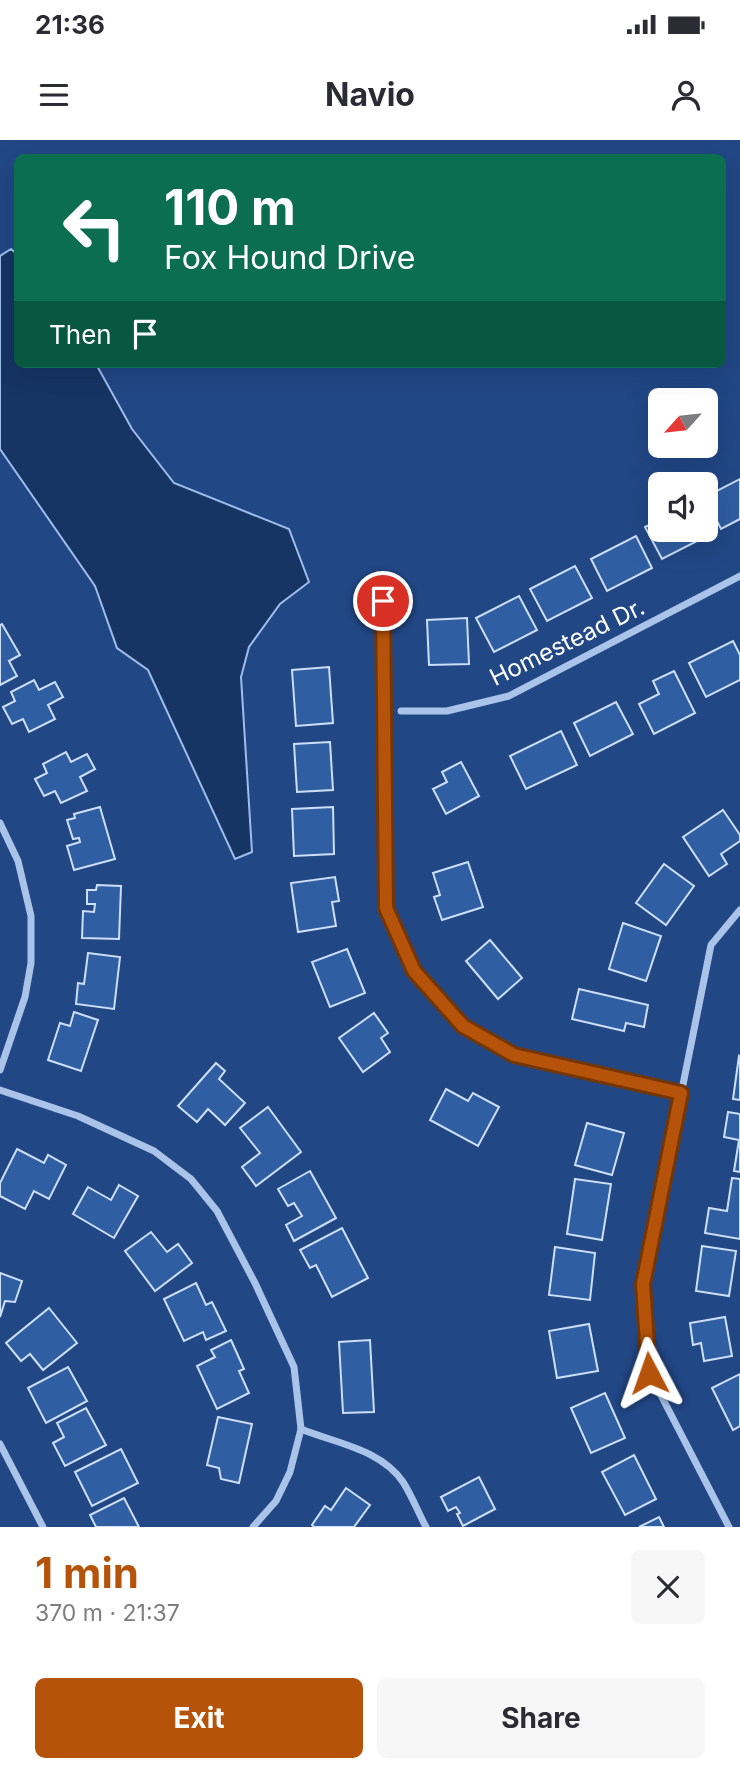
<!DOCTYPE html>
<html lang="en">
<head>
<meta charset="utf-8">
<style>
  body { margin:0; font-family:Inter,sans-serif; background:#f7f7f7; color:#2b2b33; height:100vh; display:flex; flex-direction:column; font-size:26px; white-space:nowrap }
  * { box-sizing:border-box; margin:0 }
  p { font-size:23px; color:#7c7c81 }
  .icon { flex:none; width:38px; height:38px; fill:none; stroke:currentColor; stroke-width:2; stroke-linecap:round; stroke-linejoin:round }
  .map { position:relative; height:1387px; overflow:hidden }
  .sheet { display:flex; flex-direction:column; background:#fff; flex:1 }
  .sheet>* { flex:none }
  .banner { position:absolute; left:14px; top:14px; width:712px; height:214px; border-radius:10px; box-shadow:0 7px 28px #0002; background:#0b6e4f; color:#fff; overflow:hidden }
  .needle { width:46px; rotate:243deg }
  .controls { position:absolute; left:648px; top:248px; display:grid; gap:14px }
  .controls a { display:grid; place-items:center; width:70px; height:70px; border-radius:10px; background:#fff; box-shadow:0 7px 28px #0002; font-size:35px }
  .pin { position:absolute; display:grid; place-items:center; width:60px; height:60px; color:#fff; margin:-30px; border:4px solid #fff; border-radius:50%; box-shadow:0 2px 7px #0007 }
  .me { position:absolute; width:77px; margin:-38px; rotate:356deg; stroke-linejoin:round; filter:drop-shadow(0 0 5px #0008) }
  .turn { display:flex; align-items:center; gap:24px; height:147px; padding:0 35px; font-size:32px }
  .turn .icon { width:91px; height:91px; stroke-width:2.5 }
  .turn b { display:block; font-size:49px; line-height:60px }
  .then { display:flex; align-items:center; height:66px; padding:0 35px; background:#0003; gap:14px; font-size:26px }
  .round { display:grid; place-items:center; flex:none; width:74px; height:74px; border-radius:10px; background:#f7f7f7 }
  .head { display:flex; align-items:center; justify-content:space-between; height:119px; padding:0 35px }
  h1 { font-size:42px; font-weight:700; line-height:52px; color:#b45309 }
  .cta { display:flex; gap:14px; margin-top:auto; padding:14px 35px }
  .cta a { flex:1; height:80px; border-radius:10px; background:#b45309; color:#fff; font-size:28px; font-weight:700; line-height:80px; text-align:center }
  .cta a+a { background:#f7f7f7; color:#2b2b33 }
  .status { display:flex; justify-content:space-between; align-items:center; height:49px; padding:0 35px; background:#fff; direction:ltr }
  .status svg { height:19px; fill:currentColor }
  header { display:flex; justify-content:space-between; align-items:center; height:91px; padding:0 35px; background:#fff; font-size:32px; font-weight:700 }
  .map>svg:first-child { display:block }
  .water { fill:#163464; stroke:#9dbdeb; stroke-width:2 }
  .building { fill:#305ea2; stroke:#cddef7; stroke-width:2 }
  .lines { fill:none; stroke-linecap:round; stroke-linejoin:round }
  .street { stroke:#a9c3e9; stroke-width:7 }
  .route-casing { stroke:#753606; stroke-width:18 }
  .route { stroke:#b45309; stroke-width:12 }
  .labels { text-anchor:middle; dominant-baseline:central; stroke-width:7; stroke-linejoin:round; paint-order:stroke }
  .street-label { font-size:24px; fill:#fff; stroke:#214785 }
</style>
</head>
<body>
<div class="status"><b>21:36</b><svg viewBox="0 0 49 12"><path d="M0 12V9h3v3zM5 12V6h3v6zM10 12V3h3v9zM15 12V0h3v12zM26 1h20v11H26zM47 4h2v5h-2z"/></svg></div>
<header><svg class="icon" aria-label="menu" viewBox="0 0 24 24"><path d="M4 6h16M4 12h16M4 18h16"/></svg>Navio<svg class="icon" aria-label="person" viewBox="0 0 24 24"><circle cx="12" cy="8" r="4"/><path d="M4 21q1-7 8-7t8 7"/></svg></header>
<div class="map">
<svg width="740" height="1387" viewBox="0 0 740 1387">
  <rect width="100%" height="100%" fill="#214785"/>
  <!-- water -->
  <path class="water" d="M11,109L17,114L18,224H96L132,289L174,343L289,389L309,442L280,464L249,507L241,537L252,712L235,719L148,530L117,508L95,446L0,309V116Z"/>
  <!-- building -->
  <g class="building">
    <path d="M740,339V379L721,389L705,357Z"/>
    <path d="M660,380V390H704L707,396L662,419L645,387Z"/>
    <path d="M636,396L652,428L607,451L591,419Z"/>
    <path d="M575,426L592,458L547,481L530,449Z"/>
    <path d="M519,456L537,490L494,512L476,478Z"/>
    <path d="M467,478L469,524L429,525L427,480Z"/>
    <path d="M2,484L20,515L9,521L17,536L0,545V485Z"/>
    <path d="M733,501L740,515V540L706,557L689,523Z"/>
    <path d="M329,527L333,583L296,586L292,530Z"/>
    <path d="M674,531L695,573L654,594L639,564L659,554L653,541Z"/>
    <path d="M34,540L39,550L55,542L63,557L48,565L55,579L29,592L23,579L12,584L3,567L15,561L11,552Z"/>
    <path d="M616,562L633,594L590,616L574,583Z"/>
    <path d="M561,591L577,625L526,649L510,616Z"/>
    <path d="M330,602L333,650L297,652L294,604Z"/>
    <path d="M66,612L71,622L87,614L95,629L80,637L87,651L61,663L55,651L44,656L35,639L47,633L43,624Z"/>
    <path d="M461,622L479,656L446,674L433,649L447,642L442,632Z"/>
    <path d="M100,667L115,719L74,730L67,706L80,702L79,698L73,699L67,680L75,678L74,674Z"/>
    <path d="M333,667L334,714L294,716L292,669Z"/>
    <path d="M723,670L740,695V701L721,714L727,724L709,736L683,697Z"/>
    <path d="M468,722L483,767L442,780L434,757L440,755L433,733Z"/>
    <path d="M664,724L694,746L666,785L636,763Z"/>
    <path d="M335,737L339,761L332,762L336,786L298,792L291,743Z"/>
    <path d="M97,745L121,746L119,799L82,798L83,771L94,772L95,764H87V750H96Z"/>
    <path d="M623,783L661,796L646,841L609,829Z"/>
    <path d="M490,800L522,838L498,859L466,821Z"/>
    <path d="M347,809L365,853L330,867L312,822Z"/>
    <path d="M88,813L120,817L114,869L76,864L78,843L84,844Z"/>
    <path d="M579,849L648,865L644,887L626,883L624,891L572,879Z"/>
    <path d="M74,872L98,880L81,931L48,920L60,883L70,886Z"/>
    <path d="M374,873L388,893L381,898L390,912L363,932L339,898Z"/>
    <path d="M739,916L740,917V960L733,959Z"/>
    <path d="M216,923L225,931L219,939L245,963L225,985L208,969L197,982L178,966Z"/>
    <path d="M446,949L468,961L473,953L499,967L478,1006L430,980Z"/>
    <path d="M268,967L301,1012L256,1046L242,1027L260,1013L240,988Z"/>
    <path d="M728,972L740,974V1032L734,1031L739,1000L724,997Z"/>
    <path d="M587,983L624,993L612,1035L575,1025Z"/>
    <path d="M17,1009L44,1023L48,1015L66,1025L49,1059L34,1051L25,1069L0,1056V1043Z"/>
    <path d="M310,1031L336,1078L294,1101L286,1085L302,1076L294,1063L288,1066L278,1049Z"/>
    <path d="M732,1038L740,1039V1099L705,1093L709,1068L727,1071Z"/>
    <path d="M575,1039L611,1044L602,1100L567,1094Z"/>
    <path d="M119,1045L138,1056L114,1098L73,1074L88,1047L111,1060Z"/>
    <path d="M342,1088L368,1138L332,1157L316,1125L310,1128L300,1110Z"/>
    <path d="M151,1092L167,1112L178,1104L192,1123L155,1151L125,1111Z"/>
    <path d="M702,1106L736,1111L729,1156L696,1151Z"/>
    <path d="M555,1107L595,1113L590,1160L549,1155Z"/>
    <path d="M0,1133L22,1141L15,1162L5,1161L0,1177Z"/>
    <path d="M196,1143L206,1165L212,1162L226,1191L206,1200L203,1192L184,1201L164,1159Z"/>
    <path d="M49,1168L77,1203L43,1230L30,1214L21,1221L6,1203Z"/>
    <path d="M725,1177L732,1216L704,1221L701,1203L693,1205L690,1183Z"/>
    <path d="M589,1184L598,1231L557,1238L549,1191Z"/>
    <path d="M231,1200L244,1229L239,1231L249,1253L217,1269L197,1226L215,1217L211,1210Z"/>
    <path d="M370,1200L374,1272L343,1273L339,1202Z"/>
    <path d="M68,1227L87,1261L46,1283L28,1248Z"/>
    <path d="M740,1234V1286L733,1290L712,1248Z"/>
    <path d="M605,1253L625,1298L591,1313L571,1268Z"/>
    <path d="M86,1268L106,1305L65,1326L53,1303L64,1297L57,1283Z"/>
    <path d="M218,1277L252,1284L239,1343L221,1339L219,1328L207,1325Z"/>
    <path d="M121,1309L138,1343L92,1366L75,1332Z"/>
    <path d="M634,1315L656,1359L625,1375L602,1332Z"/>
    <path d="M479,1337L495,1369L463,1386L457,1374L460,1373L456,1367L448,1371L441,1357Z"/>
    <path d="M346,1348L370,1365L354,1387H314L312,1385L325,1366L331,1370Z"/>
    <path d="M124,1358L139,1387H96L90,1375Z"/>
    <path d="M659,1377L664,1387H639Z"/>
  </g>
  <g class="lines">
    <!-- street -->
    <g class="street">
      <path d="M383,461L386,768L413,831L463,886L514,915L681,953"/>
      <path d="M401,571H447L509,556L740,436"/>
      <path d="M0,683L18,721L31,776V823L25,857L0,930"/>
      <path d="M0,950L78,976L154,1011L191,1039L217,1071L255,1143L294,1227L301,1289L290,1332L276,1361L253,1387"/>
      <path d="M301,1289C335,1303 381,1309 403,1342C412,1356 418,1372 426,1387"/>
      <path d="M0,1304L43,1387"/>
      <path d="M729,1387L649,1232L643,1144L711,805L740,770"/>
    </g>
  </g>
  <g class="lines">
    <defs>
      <path id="route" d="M383,461L386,768L414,831L463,886L514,915L681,953L643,1144L649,1233"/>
    </defs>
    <!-- route casing -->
    <use href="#route" class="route-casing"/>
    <!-- route -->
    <use href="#route" class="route"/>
  </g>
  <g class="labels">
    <!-- street labels -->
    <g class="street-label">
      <text transform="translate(567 502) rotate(-26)">Homestead Dr.</text>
    </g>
  </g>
</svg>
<div class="controls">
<a><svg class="needle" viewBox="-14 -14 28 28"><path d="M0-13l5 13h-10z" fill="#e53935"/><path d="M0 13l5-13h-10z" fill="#7c7c81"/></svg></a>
<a><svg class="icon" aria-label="sound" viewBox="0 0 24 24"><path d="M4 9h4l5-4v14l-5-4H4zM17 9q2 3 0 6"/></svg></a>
</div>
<div class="pin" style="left:383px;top:461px;background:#d93025"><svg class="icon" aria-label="arrive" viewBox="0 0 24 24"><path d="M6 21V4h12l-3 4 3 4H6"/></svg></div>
<svg class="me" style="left:649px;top:1233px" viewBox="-20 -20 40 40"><path d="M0-17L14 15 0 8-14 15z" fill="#b45309" stroke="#fff" stroke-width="4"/></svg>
<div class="banner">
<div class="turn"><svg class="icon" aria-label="left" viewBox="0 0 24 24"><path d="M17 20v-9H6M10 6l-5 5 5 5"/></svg><div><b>110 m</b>Fox Hound Drive</div></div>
<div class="then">Then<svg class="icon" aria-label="arrive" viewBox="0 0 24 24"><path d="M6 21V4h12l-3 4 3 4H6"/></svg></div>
</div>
</div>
<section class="sheet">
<div class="head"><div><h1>1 min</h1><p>370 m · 21:37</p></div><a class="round"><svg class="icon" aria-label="close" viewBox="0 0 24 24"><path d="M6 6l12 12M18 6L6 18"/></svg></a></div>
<div class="cta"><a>Exit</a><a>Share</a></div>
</section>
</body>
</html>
